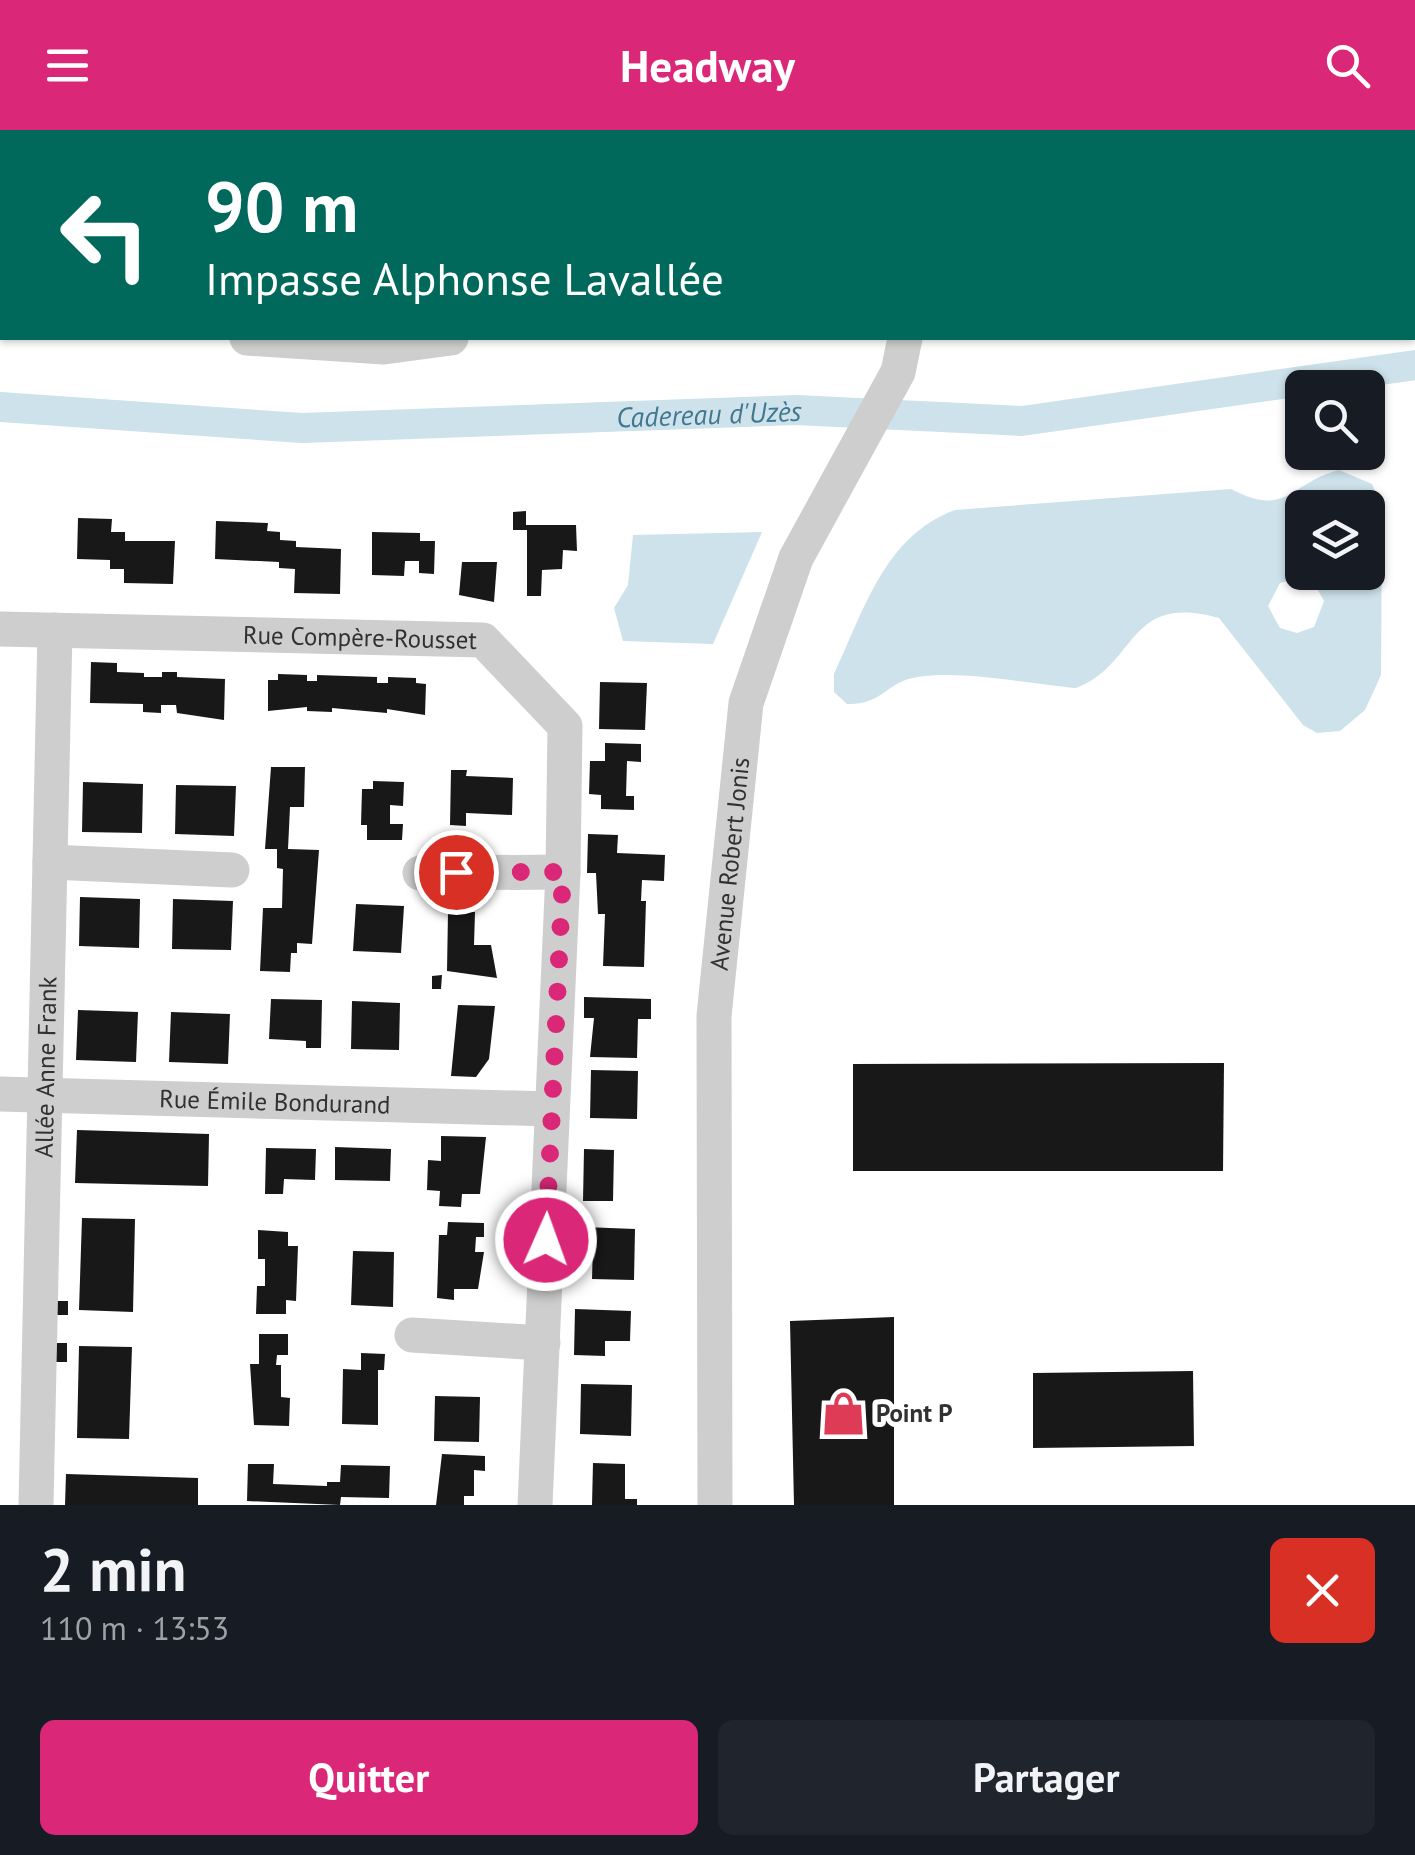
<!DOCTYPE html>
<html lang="fr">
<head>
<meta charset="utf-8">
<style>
  body { margin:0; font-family:"PT Sans",sans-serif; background:#20242c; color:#f1f3f6; height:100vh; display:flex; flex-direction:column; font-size:38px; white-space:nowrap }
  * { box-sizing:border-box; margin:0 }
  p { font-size:32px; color:#9ea1a6 }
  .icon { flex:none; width:55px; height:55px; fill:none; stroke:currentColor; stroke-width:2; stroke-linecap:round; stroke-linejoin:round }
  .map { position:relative; height:1375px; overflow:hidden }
  .sheet { display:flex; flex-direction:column; background:#171b24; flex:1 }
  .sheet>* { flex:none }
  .top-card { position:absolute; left:0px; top:0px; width:1415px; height:210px; box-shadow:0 2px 8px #0004; background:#00695c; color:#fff; overflow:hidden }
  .fabs { position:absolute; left:1285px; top:240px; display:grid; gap:20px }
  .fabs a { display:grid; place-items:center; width:100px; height:100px; border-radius:15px; background:#171b24; box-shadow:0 2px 8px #0004; font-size:50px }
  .pin { position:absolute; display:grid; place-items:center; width:85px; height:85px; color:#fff; margin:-42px; border:5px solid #fff; border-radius:50%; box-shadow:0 2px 10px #0007 }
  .me { position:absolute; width:110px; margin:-55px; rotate:2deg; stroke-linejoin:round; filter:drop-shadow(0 0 8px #0008) }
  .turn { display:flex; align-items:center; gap:35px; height:210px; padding:0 40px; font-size:45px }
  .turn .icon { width:130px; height:130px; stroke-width:2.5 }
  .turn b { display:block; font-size:70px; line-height:85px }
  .round { display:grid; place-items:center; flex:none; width:105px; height:105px; border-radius:15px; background:#20242c }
  .overview { display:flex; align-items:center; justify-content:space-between; height:170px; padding:0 40px }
  h1 { font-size:60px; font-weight:700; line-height:75px }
  .primary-button { display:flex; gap:20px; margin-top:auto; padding:20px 40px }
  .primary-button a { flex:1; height:115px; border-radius:15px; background:#db2777; color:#fff; font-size:40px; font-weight:700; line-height:115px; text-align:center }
  .primary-button a+a { background:#20242c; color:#f1f3f6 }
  header { display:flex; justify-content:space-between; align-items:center; height:130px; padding:0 40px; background:#db2777; color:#fff; font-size:45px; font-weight:700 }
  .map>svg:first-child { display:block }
  .water { fill:#cde2eb; fill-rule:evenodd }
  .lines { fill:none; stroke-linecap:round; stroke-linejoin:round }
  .canal { stroke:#cde2eb; stroke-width:30 }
  .building { fill:#181818 }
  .minor { stroke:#cecece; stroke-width:35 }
  .route { stroke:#db2777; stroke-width:18; stroke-dasharray:0 32.4 }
  .labels { text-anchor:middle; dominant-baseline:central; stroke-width:10; stroke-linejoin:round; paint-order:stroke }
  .street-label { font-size:25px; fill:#313131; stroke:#fff }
  .poi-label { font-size:25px; font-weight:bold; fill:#313131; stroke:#fff; text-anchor:start }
  .water-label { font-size:28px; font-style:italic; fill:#417890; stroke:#fff }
</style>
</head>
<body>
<header><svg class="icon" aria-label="menu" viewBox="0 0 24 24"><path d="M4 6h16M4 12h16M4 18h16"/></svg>Headway<svg class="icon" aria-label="search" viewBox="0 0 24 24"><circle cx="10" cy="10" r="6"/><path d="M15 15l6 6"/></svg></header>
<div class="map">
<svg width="1415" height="1375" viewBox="0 0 1415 1375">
  <rect width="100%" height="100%" fill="#fff"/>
  <!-- water -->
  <g class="water">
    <path d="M1339,340L1372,354L1382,378L1381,545L1365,580L1340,601L1317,603L1303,595L1219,488C1126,462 1139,534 1076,558C1029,554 964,540 918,547C886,551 884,575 847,574L834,562V544C864,481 884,406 955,380L1231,359C1287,389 1291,352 1339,340ZM1302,378H1368V442H1302ZM1297,448L1315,455L1324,471L1314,497L1297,503L1280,498L1268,476L1280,453Z"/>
    <path d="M762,402L713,514L623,511L614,478L628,455L633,405Z"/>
  </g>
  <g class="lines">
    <!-- canal -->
    <g class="canal">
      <path d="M1412,91H1415"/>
      <path id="s1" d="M0,277L302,298L796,280L1022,291L1415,235"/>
    </g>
  </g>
  <!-- building -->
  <g class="building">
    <path d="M526,381V395H576L577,421L563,420L562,439L542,440L541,466H527V400H513V382Z"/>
    <path d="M78,388L112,389L111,402H125V411H175L173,454L124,453V439H110V430L77,429Z"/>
    <path d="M216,391L268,393L267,401L280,402V410L296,411V417L341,419L340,464L294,463L295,439L279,438V432L215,429Z"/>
    <path d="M372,402L420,403V411H435L434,444L419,443V431H405L404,446L372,445Z"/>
    <path d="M462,432H497L494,472L459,465Z"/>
    <path d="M91,532L117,533V542L144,543V547H162V542H177V547L225,549L224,590L177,583L176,575H161V583L143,582V574L90,573Z"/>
    <path d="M278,544L307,545V551H317V545L377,547V553H388V547L416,548V553L426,554L425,585L387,579V583L332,578V582L307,581V577L268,581V550H278Z"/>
    <path d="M600,552L647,553L645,600L599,599Z"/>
    <path d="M605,613L641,614V632L627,631L626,666H634V680L601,679V665L589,664L590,631H605Z"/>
    <path d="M271,637H305L304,677H290L288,719L319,720L312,814L297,813V823H291L290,842L260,841L263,778H282L283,739L277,738V719H265Z"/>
    <path d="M451,640H467L466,646L513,648L512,685L466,683V696L450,695Z"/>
    <path d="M373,651L404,652L403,676L390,675V694H403L402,710H367V695H361L362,659H373Z"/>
    <path d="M83,652L143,654L142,703L82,702Z"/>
    <path d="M176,655L236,656L234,706L175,704Z"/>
    <path d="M588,704L618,705L617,723L665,725L664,751L642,750L641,771H646L644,837L603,836L605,784H598L596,743H587Z"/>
    <path d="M80,767L140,769L139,818L79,816Z"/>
    <path d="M173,769L233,771L231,820L172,819Z"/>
    <path d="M356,774L404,776L401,823L353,821Z"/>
    <path d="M448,782H475L474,815H491L497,848L447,841Z"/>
    <path d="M442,845L441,859H432V846Z"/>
    <path d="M584,867L651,869V889H638L637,928L590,927L594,888H584Z"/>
    <path d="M271,869L322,870L321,918H306V911L269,909Z"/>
    <path d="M352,871L400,873L399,920L351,919Z"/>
    <path d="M458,875L495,876L489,929L476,947L451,946Z"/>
    <path d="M78,880L138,882L136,932L76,930Z"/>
    <path d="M171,882L230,884L228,934L169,932Z"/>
    <path d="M1224,933L1223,1041H853V934Z"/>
    <path d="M591,940L638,941L637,989L590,988Z"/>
    <path d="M77,1000L209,1004L208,1056L75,1053Z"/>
    <path d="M441,1006L486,1007L480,1064H462L461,1077L439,1076L440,1061L427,1060L428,1030L441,1031Z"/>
    <path d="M335,1017L391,1019L390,1051L335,1050Z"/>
    <path d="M266,1018L316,1019L315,1050L284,1049L283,1064H265Z"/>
    <path d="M584,1019L614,1020L613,1071H583Z"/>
    <path d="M82,1088L135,1089L133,1182L79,1180Z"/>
    <path d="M448,1092L484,1093V1107H476L475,1122H484L478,1159H454V1170L437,1168L439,1105H447Z"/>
    <path d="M584,1097L635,1099L634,1150L592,1149L593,1112H584Z"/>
    <path d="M258,1100L288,1102V1116H298L296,1171L286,1170V1184H256L257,1156H265V1129H258Z"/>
    <path d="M353,1121L394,1122L393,1177L351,1175Z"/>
    <rect x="53" y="1171" width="15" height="14"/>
    <path d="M575,1179L631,1181L630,1211H605V1226L574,1225Z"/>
    <path d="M894,1187V1375H794L790,1191Z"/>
    <path d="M259,1204H288V1225H277L276,1235H281V1267L290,1268L289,1296L254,1295L250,1234H259Z"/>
    <rect x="52" y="1213" width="15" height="19"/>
    <path d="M79,1216L132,1217L129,1309L77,1308Z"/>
    <path d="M361,1223L385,1224L384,1240H378V1295L342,1294L343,1239L361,1240Z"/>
    <path d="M1193,1241L1194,1316L1033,1318V1243Z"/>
    <path d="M581,1254L632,1255L631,1306L580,1304Z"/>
    <path d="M435,1266L480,1267L479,1312L434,1311Z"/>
    <path d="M442,1324L485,1326V1341L474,1340V1366H464V1375H436Z"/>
    <path d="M593,1333L625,1334V1369H637V1375H592Z"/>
    <path d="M248,1334H274L273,1354L327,1356V1352H340L341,1335L390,1336L389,1368L341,1367L340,1375L247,1371Z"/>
    <path d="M66,1344L198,1348V1375H65Z"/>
  </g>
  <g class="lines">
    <!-- minor -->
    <g class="minor">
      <path d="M412,0L414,2"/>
      <path d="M79,2V0"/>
      <path d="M621,2L632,0"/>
      <path d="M0,164L2,163"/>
      <path d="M247,208L384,217L451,208"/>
      <path id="s2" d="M0,499L483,510L565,596L563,742L535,1375"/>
      <path d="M50,732L232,740"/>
      <path d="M420,743L563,742"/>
      <path id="s3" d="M0,964L550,979"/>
      <path d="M412,1205L543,1213"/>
      <path id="s4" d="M36,1375L55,500"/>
      <path id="s5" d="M715,1375L714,886L746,573L796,428L898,242L905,208"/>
    </g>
  </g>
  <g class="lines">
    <!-- route -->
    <path class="route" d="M456,742H563L546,1110"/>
  </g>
  <!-- icons -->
  <defs>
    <symbol id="shop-bare" viewBox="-9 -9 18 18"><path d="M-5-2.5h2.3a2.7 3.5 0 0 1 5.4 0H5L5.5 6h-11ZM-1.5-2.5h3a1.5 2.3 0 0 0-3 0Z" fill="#de3c56" stroke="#fff" stroke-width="2.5" paint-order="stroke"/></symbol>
  </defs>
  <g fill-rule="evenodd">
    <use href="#shop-bare" x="812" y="1252" width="63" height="63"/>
  </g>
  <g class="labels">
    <!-- street labels -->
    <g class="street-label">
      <text stroke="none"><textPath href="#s2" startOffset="360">Rue Compère-Rousset</textPath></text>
      <text stroke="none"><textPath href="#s5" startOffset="642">Avenue Robert Jonis</textPath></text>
      <text stroke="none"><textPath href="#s4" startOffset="438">Allée Anne Frank</textPath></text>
      <text stroke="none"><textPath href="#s3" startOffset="275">Rue Émile Bondurand</textPath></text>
    </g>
    <!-- poi labels -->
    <g class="poi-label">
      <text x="876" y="1283">Point P</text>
    </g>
    <!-- water labels -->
    <g class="water-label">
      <text stroke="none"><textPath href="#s1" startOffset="710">Cadereau d'Uzès</textPath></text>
    </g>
  </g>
</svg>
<div class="fabs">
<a><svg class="icon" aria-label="search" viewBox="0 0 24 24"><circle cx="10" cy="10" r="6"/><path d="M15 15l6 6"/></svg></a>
<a><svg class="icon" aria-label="layers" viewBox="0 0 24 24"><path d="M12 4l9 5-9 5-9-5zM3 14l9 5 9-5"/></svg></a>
</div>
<div class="pin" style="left:456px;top:742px;background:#d93025"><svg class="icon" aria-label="arrive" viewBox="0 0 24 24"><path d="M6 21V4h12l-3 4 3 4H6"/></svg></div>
<svg class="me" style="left:546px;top:1110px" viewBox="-20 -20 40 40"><circle r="17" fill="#db2777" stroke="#fff" stroke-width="3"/><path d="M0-11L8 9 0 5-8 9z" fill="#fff"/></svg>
<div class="top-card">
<div class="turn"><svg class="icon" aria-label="left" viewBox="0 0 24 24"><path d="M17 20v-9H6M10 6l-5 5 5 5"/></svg><div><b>90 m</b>Impasse Alphonse Lavallée</div></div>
</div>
</div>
<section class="sheet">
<div class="overview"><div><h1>2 min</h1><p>110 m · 13:53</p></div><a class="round" style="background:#d93025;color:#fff"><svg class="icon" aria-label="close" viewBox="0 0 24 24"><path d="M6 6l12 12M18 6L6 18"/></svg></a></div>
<div class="primary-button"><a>Quitter</a><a>Partager</a></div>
</section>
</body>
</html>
